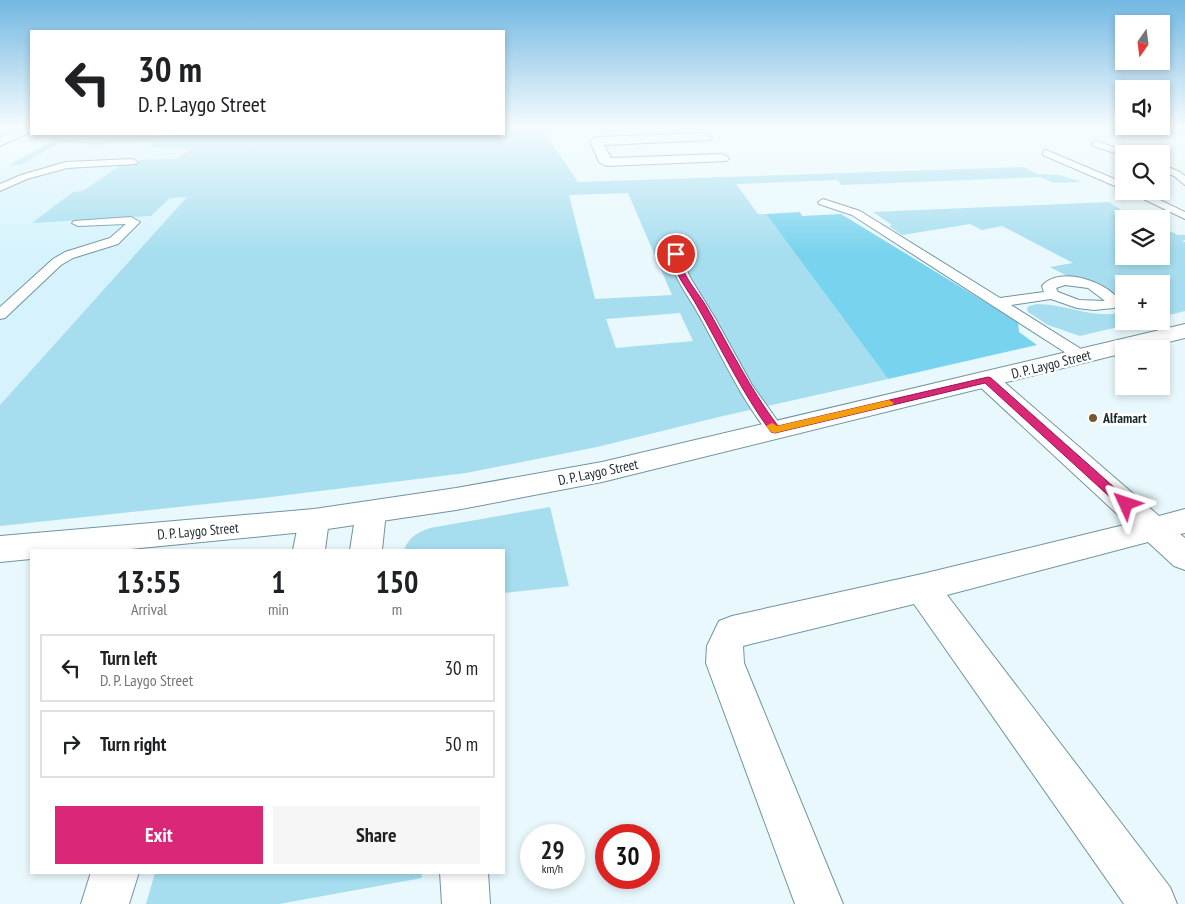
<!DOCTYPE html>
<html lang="en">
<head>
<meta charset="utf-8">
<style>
  body { margin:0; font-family:"PT Sans Narrow",sans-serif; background:#f6f6f6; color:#202124; height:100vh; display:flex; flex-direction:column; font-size:19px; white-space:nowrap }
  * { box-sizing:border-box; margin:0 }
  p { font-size:16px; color:#757577 }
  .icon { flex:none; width:28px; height:28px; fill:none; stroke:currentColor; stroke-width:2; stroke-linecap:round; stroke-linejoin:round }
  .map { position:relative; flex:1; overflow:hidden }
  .panel { position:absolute; left:30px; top:549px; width:475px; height:325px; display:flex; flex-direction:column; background:#fff; border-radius:0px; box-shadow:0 2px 8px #0003 }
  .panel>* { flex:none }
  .banner { position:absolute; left:30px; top:30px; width:475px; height:105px; border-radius:0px; box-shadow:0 2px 8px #0003; background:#fff; color:#202124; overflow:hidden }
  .needle { width:32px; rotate:194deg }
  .controls { position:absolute; left:1115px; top:15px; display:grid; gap:10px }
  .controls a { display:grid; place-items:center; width:55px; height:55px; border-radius:0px; background:#fff; box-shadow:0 2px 8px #0003; font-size:25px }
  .speed { position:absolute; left:520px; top:824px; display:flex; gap:10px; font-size:25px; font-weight:700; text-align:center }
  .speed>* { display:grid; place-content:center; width:65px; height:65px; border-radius:50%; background:#fff; box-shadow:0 2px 8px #0003; line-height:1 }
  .speed small { font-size:12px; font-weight:400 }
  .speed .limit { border:8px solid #d22; background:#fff; color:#111 }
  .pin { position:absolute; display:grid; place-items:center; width:42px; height:42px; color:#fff; margin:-21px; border:2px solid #fff; border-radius:50%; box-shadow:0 1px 5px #0007 }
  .me { position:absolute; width:55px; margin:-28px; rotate:312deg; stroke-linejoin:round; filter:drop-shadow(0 0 4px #0008) }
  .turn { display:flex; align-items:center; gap:18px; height:105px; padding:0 25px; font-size:22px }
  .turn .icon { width:65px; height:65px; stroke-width:2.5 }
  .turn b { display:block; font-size:35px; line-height:42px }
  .eta { display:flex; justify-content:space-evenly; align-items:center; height:85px; text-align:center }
  .eta b { font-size:30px; font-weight:700; line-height:35px }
  .primary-button { display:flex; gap:10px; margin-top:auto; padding:10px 25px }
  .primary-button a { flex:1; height:58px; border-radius:0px; background:#db2777; color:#fff; font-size:20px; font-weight:700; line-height:58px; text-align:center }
  .primary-button a+a { background:#f6f6f6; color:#202124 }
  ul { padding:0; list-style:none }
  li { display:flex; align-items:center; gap:15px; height:68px; margin:0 10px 8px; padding:0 15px; border:2px solid #e0e0e0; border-radius:0px }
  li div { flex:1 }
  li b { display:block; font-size:19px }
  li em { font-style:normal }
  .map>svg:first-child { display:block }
  .built { fill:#d6f3fd }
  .green { fill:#a6deef; fill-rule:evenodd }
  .forest { fill:#78d3ee }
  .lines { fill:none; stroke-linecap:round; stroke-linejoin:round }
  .lane-casing { stroke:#6f95a1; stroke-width:2 }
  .street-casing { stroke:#6f95a1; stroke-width:2 }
  .secondary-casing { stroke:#6f95a1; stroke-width:2 }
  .lane { fill:#fff; fill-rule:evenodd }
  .street { fill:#fff; fill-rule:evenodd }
  .secondary { fill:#fff; fill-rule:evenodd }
  .route { fill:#db2777; stroke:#8e194d }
  .slow { fill:#f59e0b }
  .poi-dot { fill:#79572f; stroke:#fff; stroke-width:2 }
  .labels { text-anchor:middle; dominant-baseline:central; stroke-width:5; stroke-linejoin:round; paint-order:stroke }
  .street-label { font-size:14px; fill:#1a292e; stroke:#fff }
  .poi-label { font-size:14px; font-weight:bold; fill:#1a292e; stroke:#fff; text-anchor:start }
</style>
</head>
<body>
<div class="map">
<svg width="1185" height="904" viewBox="0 0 1185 904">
  <rect width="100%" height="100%" fill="#e8f8fd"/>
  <!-- built -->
  <path class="built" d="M225,134L188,197L0,405V170L56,139Z"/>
  <!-- green -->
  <g class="green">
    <path d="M541,127L578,182L1024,167L1037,174L1059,175L1082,182L1053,183L1041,177L842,185L837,180L736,184L758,214H766L888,379L723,416L597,447L466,473L263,498L0,526V405L187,197L170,198L151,216L32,223L73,192L83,191L121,165H134L141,160L177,159L192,148L150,147L155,142H111L100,145L61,142L21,165H9L56,139L225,134H504V128ZM628,193L672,295L595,299L569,195ZM680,313L693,341L616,348L606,319Z"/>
    <path d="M1109,202L1135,219H1124V256H1161V227L1178,235H1185V240L1182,241L1185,242V311L1161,317V284H1124V299L1102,286L1073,279L1050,267L1073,263L1002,226L982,230L970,224L902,235L889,226L892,225L873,212Z"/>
    <path d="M1037,304C1066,304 1095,320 1124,312V321H1143L1080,336L1048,325L1028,312L1027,308L1029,306Z"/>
    <path d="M550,507L569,586L504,593V550H404C410,536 417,533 430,528Z"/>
    <path d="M155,873L421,872L422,878L279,904H146Z"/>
  </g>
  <!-- forest -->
  <path class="forest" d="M800,212L802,216L841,214L1018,322L1019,332L1037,345L888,379L766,214Z"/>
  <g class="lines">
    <defs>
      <g id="lane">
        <path d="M1096,141L1128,152L1129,154H1124V156L1093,146L1092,144Z"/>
        <path d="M1046,150L1124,183V190L1043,155V151Z"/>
        <path d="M133,159L138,162L136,164L67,168L27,179L0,191V184L21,175L66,162Z"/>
        <path d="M1161,164L1180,172L1185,176V185L1174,176L1161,171Z"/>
        <path d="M1127,191H1141L1185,212V219Z"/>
        <path d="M823,199L860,211L1000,298L1044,292L1042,286C1060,265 1107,282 1120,301L1114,308L1094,310L1077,308L1051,299L1011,305L1089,354L1091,357L1089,360H1077L852,215L819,204L818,202ZM1065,285L1088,288L1105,301L1079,300L1058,292L1056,288Z"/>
        <path d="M131,217L140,222L118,244L73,258L61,265L5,318L0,319V307L53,259L65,252L110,238L126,224L78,226L72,223L74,221Z"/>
        <path d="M676,250L682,254L685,267L691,279L715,318L752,385L784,430L781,434L775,436L769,434C740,397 722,356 699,315C689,296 672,277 670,254Z"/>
      </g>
      <g id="street">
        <path d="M22,127H31V132L0,146V137Z"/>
        <path d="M706,133L712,137L710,140L604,145L611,158L722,154L729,158L727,161L606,166L599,162L590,141L596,137Z"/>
        <path d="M987,373L996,375L1159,516L1185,509V533L1180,534L1185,538V570L1174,566L1148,542L947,595L1170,887L1177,904H1124L914,604L743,646L744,663L843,904H795L706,663L707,646L719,621L732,616L922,574L1128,524L978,385L975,380L978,375Z"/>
        <path d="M371,501L382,504L386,512L382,550H350L356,512L360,504Z"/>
        <path d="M314,509L325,512L329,520L325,550H293L299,520L303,512Z"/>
        <path d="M91,872H139L129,904H81Z"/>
        <path d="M440,872H488L490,904H442Z"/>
      </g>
      <path id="secondary" d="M1185,324V338L1140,349H1124V353L602,482L456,510L314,531L120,550H31V559L0,562V536L314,509L456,488L602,462Z"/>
    </defs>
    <!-- lane casing -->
    <use href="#lane" class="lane-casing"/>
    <!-- street casing -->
    <use href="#street" class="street-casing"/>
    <!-- secondary casing -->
    <use href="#secondary" class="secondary-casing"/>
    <!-- lane -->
    <use href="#lane" class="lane"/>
    <!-- street -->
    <use href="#street" class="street"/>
    <!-- secondary -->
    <use href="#secondary" class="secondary"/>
  </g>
  <!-- sky -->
  <linearGradient id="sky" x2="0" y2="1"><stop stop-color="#73b8e2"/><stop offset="0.5" stop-color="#f5fcfe"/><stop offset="1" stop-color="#f5fcfe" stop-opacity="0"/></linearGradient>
  <rect width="1185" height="253" fill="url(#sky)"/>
  <!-- route -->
  <path class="route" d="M676,252L680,254C680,274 696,289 706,306C729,346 750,389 778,426L988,377L991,378L1133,504L1131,508H1122L985,383L775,433L771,432C742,393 721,348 697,306C688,289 673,274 672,254Z"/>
  <!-- slow -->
  <path class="slow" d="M889,400L894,403L892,405L775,433L771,432L766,426L772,423L777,426Z"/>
  <!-- markers -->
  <circle class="poi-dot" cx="1093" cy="418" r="5"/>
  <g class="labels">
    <!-- street labels -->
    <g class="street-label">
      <text transform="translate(1051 364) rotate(-14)">D. P. Laygo Street</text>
      <text transform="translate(598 472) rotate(-12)">D. P. Laygo Street</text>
      <text transform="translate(198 531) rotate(-5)">D. P. Laygo Street</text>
    </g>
    <!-- poi labels -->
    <g class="poi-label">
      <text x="1103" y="418">Alfamart</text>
    </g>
  </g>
</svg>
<div class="controls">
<a><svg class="needle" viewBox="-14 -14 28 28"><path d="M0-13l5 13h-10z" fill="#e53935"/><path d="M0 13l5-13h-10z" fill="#757577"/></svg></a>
<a><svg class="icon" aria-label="sound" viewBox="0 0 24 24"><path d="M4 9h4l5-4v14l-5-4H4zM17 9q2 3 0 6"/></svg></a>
<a><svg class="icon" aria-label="search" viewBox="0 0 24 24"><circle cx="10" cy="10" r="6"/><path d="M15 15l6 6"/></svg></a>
<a><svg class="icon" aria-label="layers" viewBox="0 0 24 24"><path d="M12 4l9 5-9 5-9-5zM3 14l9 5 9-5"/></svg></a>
<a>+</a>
<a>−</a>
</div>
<div class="speed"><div>29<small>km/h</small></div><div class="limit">30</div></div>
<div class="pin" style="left:676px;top:254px;background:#d93025"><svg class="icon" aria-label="arrive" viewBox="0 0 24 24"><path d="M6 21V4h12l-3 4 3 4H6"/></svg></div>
<svg class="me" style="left:1126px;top:504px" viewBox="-20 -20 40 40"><path d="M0-17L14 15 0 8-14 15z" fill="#db2777" stroke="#fff" stroke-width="4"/></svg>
<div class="banner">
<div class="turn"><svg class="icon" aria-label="left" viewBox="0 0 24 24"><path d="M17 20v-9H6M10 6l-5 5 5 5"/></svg><div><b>30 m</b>D. P. Laygo Street</div></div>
</div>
<section class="panel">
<div class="eta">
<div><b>13:55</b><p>Arrival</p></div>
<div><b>1</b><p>min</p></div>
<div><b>150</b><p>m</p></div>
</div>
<ul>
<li><svg class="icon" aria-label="left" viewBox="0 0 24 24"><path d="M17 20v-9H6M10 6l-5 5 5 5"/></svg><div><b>Turn left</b><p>D. P. Laygo Street</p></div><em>30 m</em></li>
<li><svg class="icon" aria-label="right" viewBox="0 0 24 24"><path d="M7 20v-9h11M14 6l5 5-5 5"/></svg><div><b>Turn right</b></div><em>50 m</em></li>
</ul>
<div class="primary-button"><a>Exit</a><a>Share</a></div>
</section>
</div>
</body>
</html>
